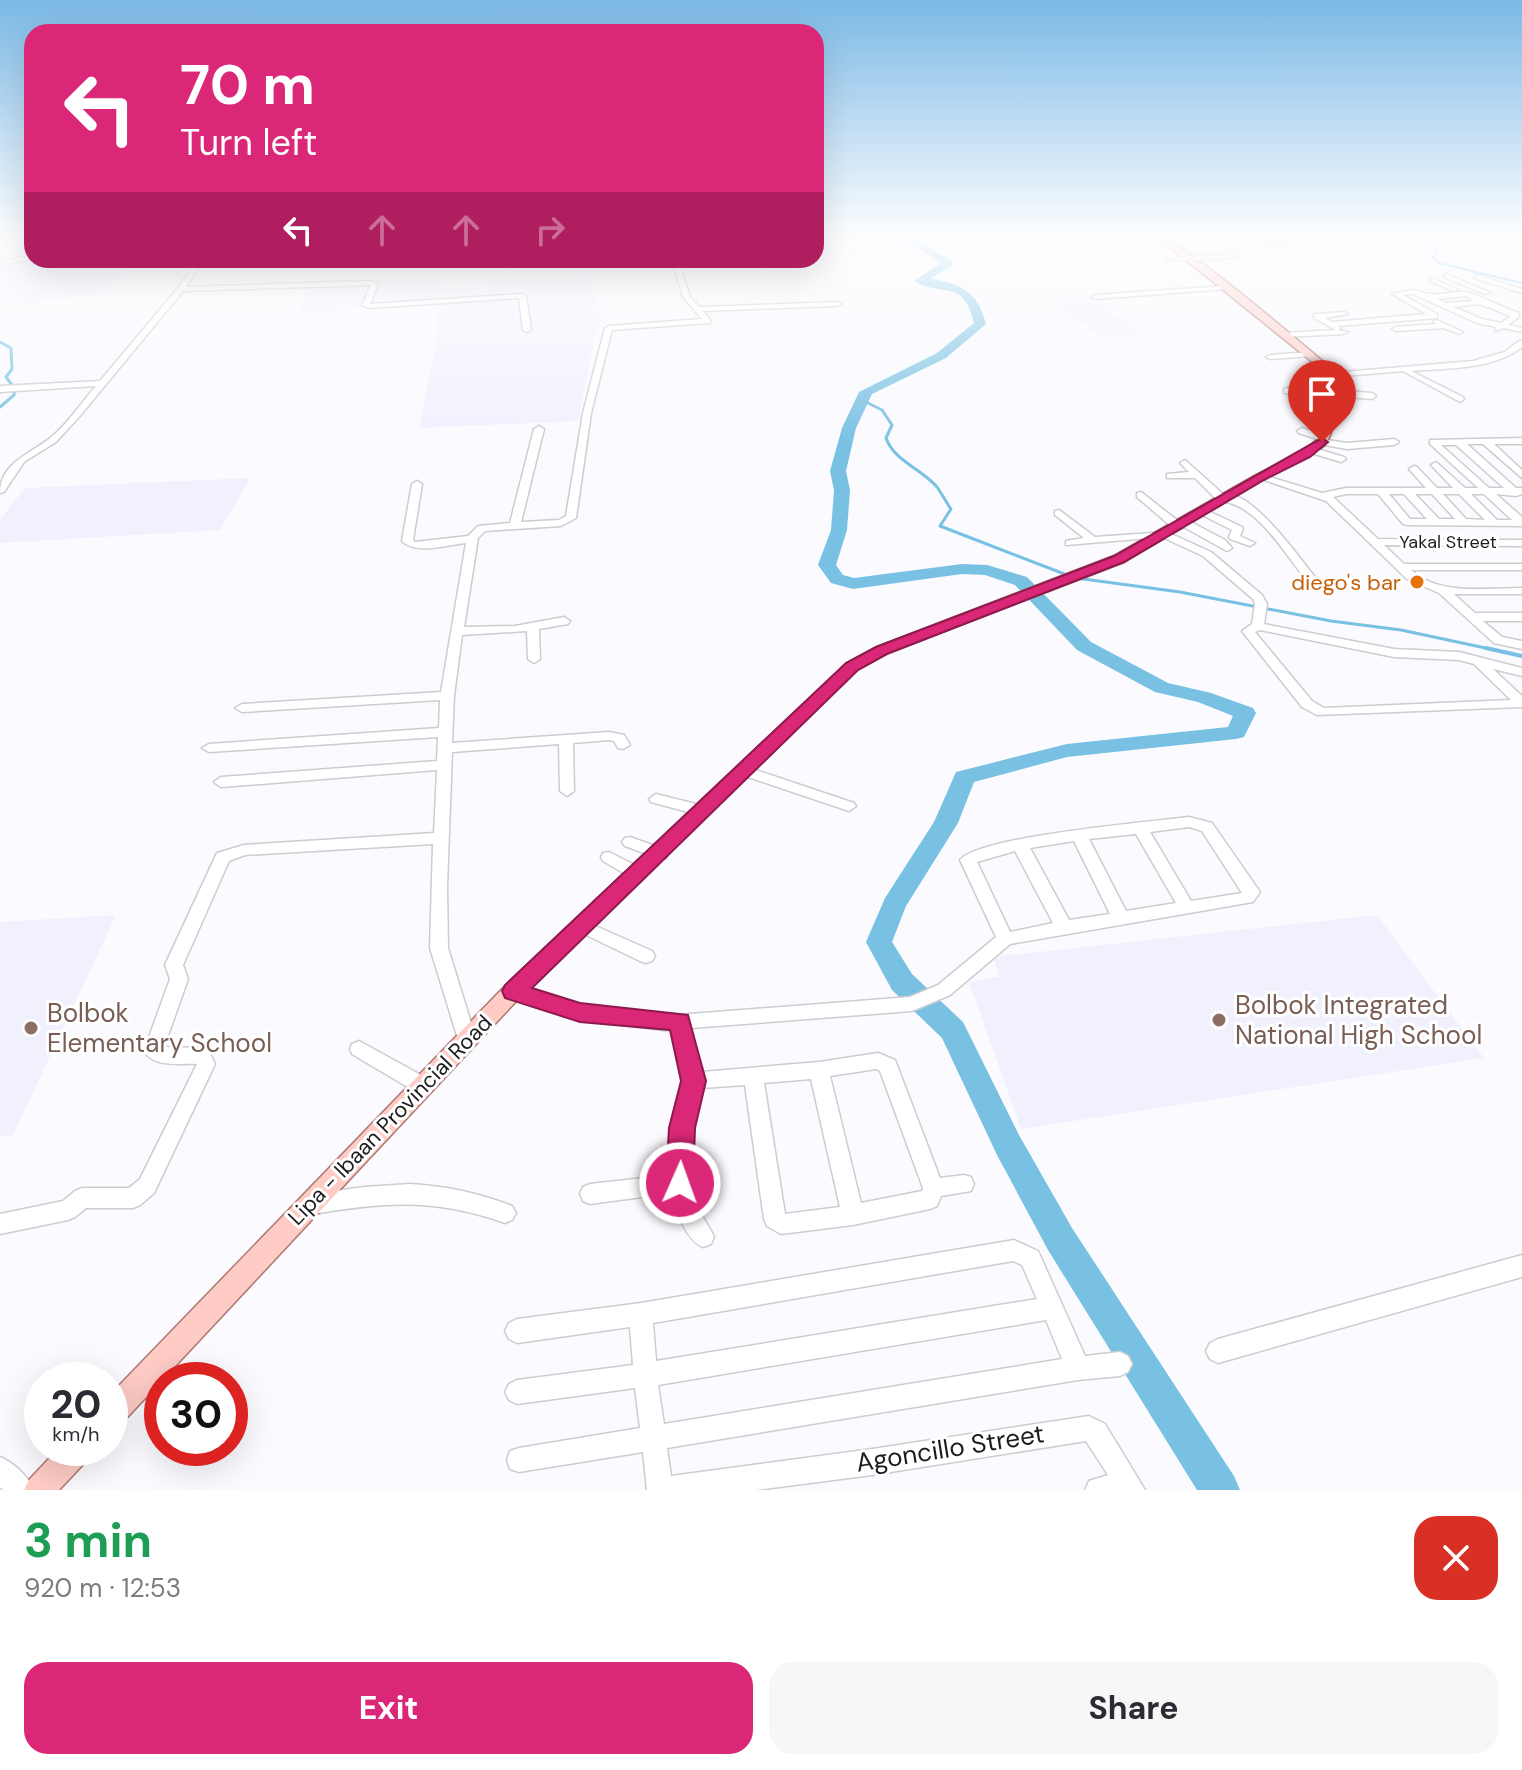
<!DOCTYPE html>
<html lang="en">
<head>
<meta charset="utf-8">
<style>
  body { margin:0; font-family:"DM Sans",sans-serif; background:#f7f7f7; color:#2b2b33; height:100vh; display:flex; flex-direction:column; font-size:30px; white-space:nowrap }
  * { box-sizing:border-box; margin:0 }
  p { font-size:26px; color:#7c7c81 }
  .icon { flex:none; width:44px; height:44px; fill:none; stroke:currentColor; stroke-width:2; stroke-linecap:round; stroke-linejoin:round }
  .map { position:relative; height:1490px; overflow:hidden }
  .sheet { display:flex; flex-direction:column; background:#fff; flex:1 }
  .sheet>* { flex:none }
  .top-card { position:absolute; left:24px; top:24px; width:800px; height:244px; border-radius:24px; box-shadow:0 8px 32px #0002; background:#db2777; color:#fff; overflow:hidden }
  .speed { position:absolute; left:24px; top:1362px; display:flex; gap:16px; font-size:40px; font-weight:700; text-align:center }
  .speed>* { display:grid; place-content:center; width:104px; height:104px; border-radius:50%; background:#fff; box-shadow:0 8px 32px #0002; line-height:1 }
  .speed small { font-size:20px; font-weight:400 }
  .speed .limit { border:12px solid #d22; background:#fff; color:#111 }
  .pin { position:absolute; display:grid; place-items:center; width:68px; height:68px; color:#fff; margin:-82px -34px; border-radius:50% 50% 50% 0; rotate:-45deg; box-shadow:0 0 8px #0007 }
  .pin .icon { rotate:45deg }
  .me { position:absolute; width:88px; margin:-44px; rotate:2deg; stroke-linejoin:round; filter:drop-shadow(0 0 6px #0008) }
  .turn { display:flex; align-items:center; gap:28px; height:168px; padding:0 24px; font-size:36px }
  .turn .icon { width:104px; height:104px; stroke-width:2.5 }
  .turn b { display:block; font-size:56px; line-height:68px }
  .lanes { display:flex; align-items:center; height:76px; padding:0 24px; background:#0003; justify-content:center; gap:40px; direction:ltr }
  .lanes .off { opacity:.35 }
  .round { display:grid; place-items:center; flex:none; width:84px; height:84px; border-radius:24px; background:#f7f7f7 }
  .headline { display:flex; align-items:center; justify-content:space-between; height:136px; padding:0 24px }
  h1 { font-size:48px; font-weight:700; line-height:60px; color:#1e9e55 }
  .cta { display:flex; gap:16px; margin-top:auto; padding:16px 24px }
  .cta a { flex:1; height:92px; border-radius:24px; background:#db2777; color:#fff; font-size:32px; font-weight:700; line-height:92px; text-align:center }
  .cta a+a { background:#f7f7f7; color:#2b2b33 }
  .map>svg:first-child { display:block }
  .built { fill:#f1f1fe }
  .lines { fill:none; stroke-linecap:round; stroke-linejoin:round }
  .stream-far2 { stroke:#79c1e3; stroke-width:2 }
  .stream-far1 { stroke:#79c1e3; stroke-width:3 }
  .stream { stroke:#79c1e3; stroke-width:4 }
  .river { fill:#79c1e3; fill-rule:evenodd }
  .minor-casing { stroke:#ccccd1; stroke-width:3 }
  .major-casing { stroke:#af7872; stroke-width:3 }
  .minor { fill:#fff; fill-rule:evenodd }
  .major { fill:#fecbc5; fill-rule:evenodd }
  .route { fill:#db2777; stroke:#8e194d; stroke-width:2 }
  .food-dot { fill:#e8710a; stroke:#fff; stroke-width:3 }
  .education-dot { fill:#8d6e63; stroke:#fff; stroke-width:3 }
  .labels { text-anchor:middle; dominant-baseline:central; stroke-width:6; stroke-linejoin:round; paint-order:stroke }
  .far-street-label { font-size:18px; fill:#1c1c1e; stroke:#fff }
  .food-label { font-size:22px; fill:#c56008; stroke:#fff; text-anchor:end }
  .street-label { font-size:22px; fill:#1c1c1e; stroke:#fff }
  .near-education-label { font-size:26px; fill:#785e54; stroke:#fff; text-anchor:start }
  .near-street-label { font-size:26px; fill:#1c1c1e; stroke:#fff }
</style>
</head>
<body>
<div class="map">
<svg width="1522" height="1490" viewBox="0 0 1522 1490">
  <rect width="100%" height="100%" fill="#fafaff"/>
  <!-- built -->
  <g class="built">
    <path d="M45,260H134L100,295L45,298L39,303L0,304V265Z"/>
    <path d="M588,278L602,321L597,326L578,421L419,428L437,338L434,306L299,312L309,287L317,282L438,281L439,289Z"/>
    <path d="M1089,297L1143,334L1099,336L1052,299Z"/>
    <path d="M250,478L220,530L0,543V520L25,488Z"/>
    <path d="M116,915L12,1137L0,1135V922Z"/>
    <path d="M1377,915L1484,1058L1021,1129L969,982L999,977L993,957Z"/>
  </g>
  <g class="lines">
    <!-- stream-far2 -->
    <path class="stream-far2" d="M1424,235L1437,251L1433,257L1438,263L1522,283"/>
    <!-- stream-far1 -->
    <g class="stream-far1">
      <path d="M0,342L11,348L12,369L6,377L15,389L14,395L0,407"/>
      <path d="M862,400L882,410L892,425L886,438C894,461 922,469 937,487C942,494 946,502 951,509L940,526L1067,575"/>
      <path d="M1076,578L1180,592L1331,621L1401,630L1495,650"/>
    </g>
    <!-- stream -->
    <path class="stream" d="M1486,648L1522,656"/>
    <!-- river -->
    <path class="river" d="M888,235L910,236L952,261V265L930,279C961,283 978,292 986,324L946,358L872,394L856,428L846,471L850,490L847,530L836,565L843,575L854,578L962,564L987,565L1027,577L1091,642L1168,683L1211,693L1253,708L1256,713L1244,737L1236,739L1067,757L974,782L958,823L906,906L892,942L912,974L963,1022L1019,1135L1072,1228L1234,1476L1240,1490H1197L1048,1250L997,1155L942,1038L892,990L866,942L885,898L934,822L956,772L1067,744L1228,727L1233,716L1198,702L1155,692L1077,650L1015,585L985,575L962,574L853,589L831,583L818,565L831,530L834,490L830,471L842,428L859,392L937,353L974,323C963,277 942,298 914,281L941,263L904,240Z"/>
    <defs>
      <g id="minor">
        <path d="M1159,235H1194L1160,239L1157,237Z"/>
        <path d="M1247,235H1255L1270,243L1315,240L1318,242L1269,247Z"/>
        <path d="M1236,254L1238,257L1191,261L1165,259Z"/>
        <path d="M32,255V259L5,264L2,262Z"/>
        <path d="M197,260H203L186,287L372,281L378,284L370,304L522,294L526,296L531,330L527,332L523,330L519,298L369,308L362,305L371,285L183,291L79,417L56,442L24,462L4,492L0,493C0,464 29,454 49,439C67,425 81,403 96,386L0,392V386L100,381L178,288Z"/>
        <path d="M672,260H678L690,297L699,307L837,302L841,304L837,306L703,311L711,321L710,323L612,330L591,413L576,518L561,526L485,531L478,538L464,627L515,626L564,617L570,621L568,624L539,629L540,659L534,663L528,659L527,631L462,635L454,696L452,743L609,732L624,735L630,745L623,749L618,748L614,741L609,740L573,743L574,791L567,796L560,791L559,744L452,752L447,887L448,948L476,1039L474,1044L467,1047L460,1044L458,1039L430,948L433,844L245,855L229,861L183,965L188,979L164,1047L202,1048L209,1051L215,1064L154,1193L140,1205L133,1208H86L75,1217L68,1220L0,1234V1214L63,1201L75,1191L82,1188H129L140,1179L197,1064C179,1063 154,1068 144,1051L170,979L165,965L217,853L244,845L434,833L437,770L221,787L214,782L221,777L437,761L438,737L209,752L202,748L209,744L439,728L440,700L242,712L235,708L242,704L441,692L466,543C447,545 416,555 402,541L412,484L417,481L422,484L413,540L415,542L468,536L478,526L510,523L534,429L539,426L544,429L521,522L559,520L566,516L583,413L605,328L609,326L702,319L683,297Z"/>
        <path d="M1446,274L1489,292L1491,293L1485,294L1444,277Z"/>
        <path d="M1476,275L1522,289V293L1474,278Z"/>
        <path d="M1430,279H1434L1459,290L1453,291L1430,281Z"/>
        <path d="M1225,286L1227,289L1095,299L1091,297L1095,295Z"/>
        <path d="M1414,290C1439,299 1441,291 1465,292C1471,292 1509,310 1519,313V317L1508,325L1522,328V332L1504,328L1495,331L1496,327L1477,323L1413,294L1403,295L1437,314V318L1338,326L1341,328L1338,330L1348,332L1344,334L1284,337L1280,335L1284,333L1336,330L1314,318V314H1317L1344,312L1348,314L1325,318L1332,322L1426,314L1392,294ZM1466,296L1473,301L1446,303L1437,299ZM1480,304L1511,316L1501,323L1482,319L1453,307Z"/>
        <path d="M1437,320L1463,332L1459,334L1444,328L1396,331L1392,329L1396,327L1436,324L1433,322Z"/>
        <path d="M1519,341H1522V347C1493,370 1447,368 1411,371L1463,397L1464,399L1460,402L1403,371L1332,377L1328,375L1332,373L1473,361L1505,352Z"/>
        <path d="M1309,352H1312V356L1270,359L1266,357L1270,355Z"/>
        <path d="M1287,388L1330,394L1334,390L1372,393L1376,396L1372,399L1336,396V399L1333,400L1284,393V389Z"/>
        <path d="M1302,428L1327,436V440L1347,443L1394,439L1399,442L1394,445L1347,449L1319,444L1317,442L1320,440L1299,433L1297,431Z"/>
        <path d="M1522,438V444H1494L1522,470V478L1483,444H1467L1516,488H1522V494L1516,496L1496,494L1522,517V526L1407,525L1403,524L1378,494H1346L1333,497L1378,539L1522,540V546L1384,545L1404,564H1522V570H1411C1439,596 1487,588 1522,588V594H1454L1475,613H1522V621H1483L1502,637L1522,641V649L1494,643L1439,593L1407,579L1326,501L1255,477L1260,474L1322,493L1346,488H1426L1409,469L1414,466L1417,467L1437,488H1453L1431,465L1436,462L1465,488H1478L1430,444V440ZM1441,445H1456L1504,488H1489ZM1389,494H1404L1427,519H1410ZM1415,494H1432L1455,519H1439ZM1443,494H1459L1485,520L1466,519ZM1471,494H1484L1512,520H1497Z"/>
        <path d="M1311,447L1344,457L1346,459L1341,462L1308,452L1306,450Z"/>
        <path d="M1185,460L1223,494C1252,490 1297,555 1315,577V581H1307C1284,553 1256,502 1218,501L1195,478H1167V474L1189,472L1180,463Z"/>
        <path d="M1141,492L1178,521L1187,520L1225,540L1232,548L1227,551C1212,543 1197,534 1182,526L1181,528H1173L1137,497V493Z"/>
        <path d="M1202,508L1242,527L1243,529L1240,536L1255,543L1250,546L1230,539L1229,537L1232,530L1198,513V509Z"/>
        <path d="M1059,510L1095,537L1167,532L1211,552L1262,595L1267,604L1264,624L1394,649L1459,652L1522,668V676L1493,669L1522,696V707L1317,715L1302,707L1242,631L1252,624L1255,604L1253,599L1203,556L1162,537L1066,545V541L1084,538L1055,515V511ZM1260,630L1394,657L1459,660L1474,664L1511,700L1324,708L1312,701L1255,632Z"/>
        <path d="M744,766L854,803L856,806L849,811L739,774L737,771L739,768Z"/>
        <path d="M656,794L708,807L711,811L703,816L651,802L649,799Z"/>
        <path d="M1189,817L1212,823L1260,892L1253,902L1010,944L950,995L912,1011L691,1028L701,1072L819,1062L878,1053L895,1060L940,1178L964,1175L971,1177L974,1184L971,1191L941,1196L937,1206L930,1209L853,1225L781,1234L767,1226L764,1219L745,1085L702,1088C693,1125 684,1166 696,1203C700,1215 709,1225 714,1237L711,1244L703,1247C685,1240 677,1211 672,1193L590,1204L583,1201L580,1194L583,1187L590,1184L670,1175L672,1128L684,1081L673,1030H663L580,1019L507,996L504,991L507,986L513,984L580,1005L663,1016L910,997L938,985L996,937L960,860C980,836 1150,822 1189,817ZM1189,827L1202,831L1242,893L1191,901L1150,832ZM1136,834L1176,903L1126,911L1089,839ZM1074,841L1110,914L1069,920L1030,848ZM1015,851L1053,923L1010,932L977,862ZM876,1069L880,1071L923,1188L922,1191L861,1203L830,1076ZM811,1079L840,1207L785,1214L764,1083Z"/>
        <path d="M630,837L666,850L668,854L666,858L660,859L625,846L622,842L625,838Z"/>
        <path d="M609,852L644,870L646,874L644,878H632L603,861L601,857L603,853Z"/>
        <path d="M582,920L652,951L655,956L652,961L646,963L640,961L576,930L574,926L576,922Z"/>
        <path d="M359,1041L430,1080L433,1086L430,1092L423,1094L416,1092L352,1054L350,1049L352,1044Z"/>
        <path d="M410,1184C446,1186 479,1193 512,1206L516,1213L512,1220L505,1223C434,1198 386,1202 313,1214L306,1211L302,1204L306,1197L313,1194L364,1187Z"/>
        <path d="M1014,1240L1038,1251L1085,1356L1120,1352L1128,1356L1132,1364L1128,1372L1120,1376L1078,1380L667,1448L671,1476L872,1449L1089,1416L1105,1424L1145,1490H1085L1089,1481L1108,1475L1086,1441L872,1475L756,1490H647L643,1452L519,1472L510,1469L507,1460L510,1451L519,1448L640,1428L635,1388L517,1404L509,1400L505,1392L509,1384L517,1380L633,1365L630,1327L517,1343L509,1339L505,1331L509,1323L517,1319L641,1303ZM1013,1261L1022,1265L1037,1299L656,1361L653,1323ZM1046,1320L1062,1359L664,1424L658,1385Z"/>
        <path d="M1522,1255V1277L1218,1363L1210,1359L1206,1351L1210,1343L1218,1339Z"/>
        <path d="M0,1457C14,1463 28,1476 34,1490H3L0,1487Z"/>
      </g>
      <g id="major">
        <path d="M1155,235C1176,235 1308,349 1333,370L1340,384L1331,433L1326,444L1310,456L1264,479L1124,562L887,653L857,669L520,997L120,1425L110,1429V1395L506,985L847,663L877,647L1114,556L1256,475L1302,452L1317,440L1330,384L1326,373Z"/>
        <path d="M59,1448H93L89,1458L59,1490H24L29,1480Z"/>
      </g>
    </defs>
    <!-- minor casing -->
    <use href="#minor" class="minor-casing"/>
    <!-- major casing -->
    <use href="#major" class="major-casing"/>
    <!-- minor -->
    <use href="#minor" class="minor"/>
    <!-- major -->
    <use href="#major" class="major"/>
  </g>
  <!-- sky -->
  <linearGradient id="sky" x2="0" y2="1"><stop stop-color="#7bb9e6"/><stop offset="0.53" stop-color="#fdfdff"/><stop offset="1" stop-color="#fdfdff" stop-opacity="0"/></linearGradient>
  <rect width="1522" height="444" fill="url(#sky)"/>
  <!-- route -->
  <path class="route" d="M1322,438L1328,442L1310,457L1264,480L1124,562L887,654L858,670L532,988L580,1003L688,1015L706,1081L695,1128L693,1183L689,1192L680,1196L670,1192L666,1183L669,1128L681,1081L670,1030L580,1022L505,998L502,991L505,985L846,663L876,647L1114,556Z"/>
  <!-- markers -->
  <circle class="food-dot" cx="1417" cy="582" r="8"/>
  <g class="education-dot">
    <circle cx="1219" cy="1020" r="8"/>
    <circle cx="31" cy="1028" r="8"/>
  </g>
  <g class="labels">
    <!-- far-street labels -->
    <g class="far-street-label">
      <text x="1448" y="542">Yakal Street</text>
    </g>
    <!-- food labels -->
    <g class="food-label">
      <text x="1401" y="582">diego's bar</text>
    </g>
    <!-- street labels -->
    <g class="street-label">
      <text transform="translate(390 1120) rotate(-46)">Lipa - Ibaan Provincial Road</text>
    </g>
    <!-- near-education labels -->
    <g class="near-education-label">
      <text x="1235" y="1005">Bolbok Integrated<tspan x="1235" dy="30">National High School</tspan></text>
      <text x="47" y="1013">Bolbok<tspan x="47" dy="30">Elementary School</tspan></text>
    </g>
    <!-- near-street labels -->
    <g class="near-street-label">
      <text transform="translate(950 1448) rotate(-9)">Agoncillo Street</text>
    </g>
  </g>
</svg>
<div class="speed"><div>20<small>km/h</small></div><div class="limit">30</div></div>
<div class="pin" style="left:1322px;top:442px;background:#d93025"><svg class="icon" aria-label="arrive" viewBox="0 0 24 24"><path d="M6 21V4h12l-3 4 3 4H6"/></svg></div>
<svg class="me" style="left:680px;top:1183px" viewBox="-20 -20 40 40"><circle r="17" fill="#db2777" stroke="#fff" stroke-width="3"/><path d="M0-11L8 9 0 5-8 9z" fill="#fff"/></svg>
<div class="top-card">
<div class="turn"><svg class="icon" aria-label="left" viewBox="0 0 24 24"><path d="M17 20v-9H6M10 6l-5 5 5 5"/></svg><div><b>70 m</b>Turn left</div></div>
<div class="lanes"><svg class="icon" aria-label="left" viewBox="0 0 24 24"><path d="M17 20v-9H6M10 6l-5 5 5 5"/></svg><svg class="icon off" aria-label="ahead" viewBox="0 0 24 24"><path d="M12 20V5M6 11l6-6 6 6"/></svg><svg class="icon off" aria-label="ahead" viewBox="0 0 24 24"><path d="M12 20V5M6 11l6-6 6 6"/></svg><svg class="icon off" aria-label="right" viewBox="0 0 24 24"><path d="M7 20v-9h11M14 6l5 5-5 5"/></svg></div>
</div>
</div>
<section class="sheet">
<div class="headline"><div><h1>3 min</h1><p>920 m · 12:53</p></div><a class="round" style="background:#d93025;color:#fff"><svg class="icon" aria-label="close" viewBox="0 0 24 24"><path d="M6 6l12 12M18 6L6 18"/></svg></a></div>
<div class="cta"><a>Exit</a><a>Share</a></div>
</section>
</body>
</html>
